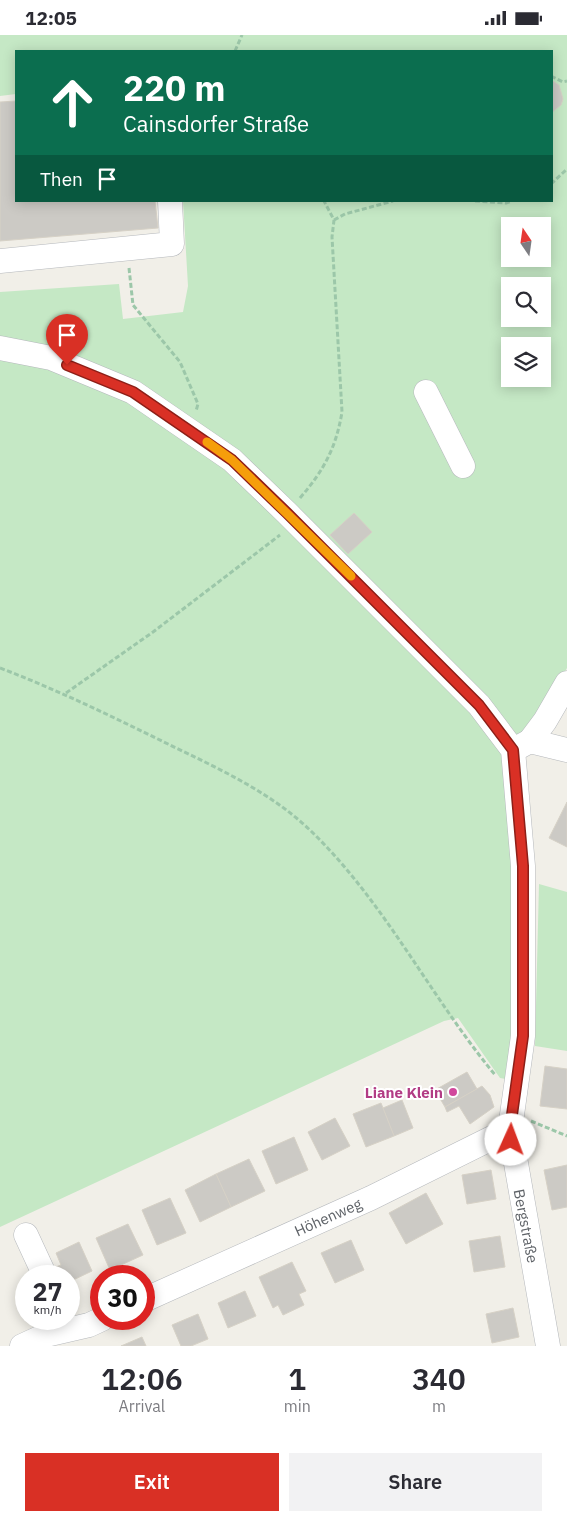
<!DOCTYPE html>
<html lang="en">
<head>
<meta charset="utf-8">
<style>
  body { margin:0; font-family:"IBM Plex Sans",sans-serif; background:#f2f2f3; color:#2b2b33; height:100vh; display:flex; flex-direction:column; font-size:19px; white-space:nowrap }
  * { box-sizing:border-box; margin:0 }
  p { font-size:16px; color:#7c7c81 }
  .icon { flex:none; width:28px; height:28px; fill:none; stroke:currentColor; stroke-width:2; stroke-linecap:round; stroke-linejoin:round }
  .map { position:relative; height:1311px; overflow:hidden }
  .panel { display:flex; flex-direction:column; background:#fff; flex:1 }
  .panel>* { flex:none }
  .guide { position:absolute; left:15px; top:15px; width:538px; height:152px; border-radius:0px; box-shadow:0 2px 12px #0003; background:#0b6e4f; color:#fff; overflow:hidden }
  .needle { width:32px; rotate:347deg }
  .controls { position:absolute; left:501px; top:182px; display:grid; gap:10px }
  .controls a { display:grid; place-items:center; width:50px; height:50px; border-radius:0px; background:#fff; box-shadow:0 2px 12px #0003; font-size:25px }
  .speed { position:absolute; left:15px; top:1230px; display:flex; gap:10px; font-size:25px; font-weight:700; text-align:center }
  .speed>* { display:grid; place-content:center; width:65px; height:65px; border-radius:50%; background:#fff; box-shadow:0 2px 12px #0003; line-height:1 }
  .speed small { font-size:12px; font-weight:400 }
  .speed .limit { border:8px solid #d22; background:#fff; color:#111 }
  .pin { position:absolute; display:grid; place-items:center; width:42px; height:42px; color:#fff; margin:-51px -21px; border-radius:50% 50% 50% 0; rotate:-45deg; box-shadow:0 0 5px #0007 }
  .pin .icon { rotate:45deg }
  .me { position:absolute; width:55px; margin:-28px; rotate:2deg; stroke-linejoin:round; filter:drop-shadow(0 0 4px #0008) }
  .turn { display:flex; align-items:center; gap:18px; height:105px; padding:0 25px; font-size:22px }
  .turn .icon { width:65px; height:65px; stroke-width:2.5 }
  .turn b { display:block; font-size:35px; line-height:42px }
  .then { display:flex; align-items:center; height:48px; padding:0 25px; background:#0003; gap:10px; font-size:19px }
  .eta { display:flex; justify-content:space-evenly; align-items:center; height:85px; text-align:center }
  .eta b { font-size:30px; font-weight:600; line-height:35px }
  .cta { display:flex; gap:10px; margin-top:auto; padding:10px 25px }
  .cta a { flex:1; height:58px; border-radius:0px; background:#d93025; color:#fff; font-size:20px; font-weight:600; line-height:58px; text-align:center }
  .cta a+a { background:#f2f2f3; color:#2b2b33 }
  .status { display:flex; justify-content:space-between; align-items:center; height:35px; padding:0 25px; background:#fff; direction:ltr }
  .status svg { height:14px; fill:currentColor }
  .map>svg:first-child { display:block }
  .green { fill:#c5e8c5; fill-rule:evenodd }
  .building { fill:#cccac5; stroke:#d6d1c6 }
  .lines { fill:none; stroke-linecap:round; stroke-linejoin:round }
  .minor-casing { stroke:#b5b8bc; stroke-width:25 }
  .path { stroke:#9cc7a9; stroke-width:3; stroke-dasharray:5 2.5; stroke-linecap:butt }
  .minor { stroke:#fff; stroke-width:24 }
  .route-casing { stroke:#8d1f18; stroke-width:12 }
  .route { stroke:#d93025; stroke-width:9 }
  .slow { stroke:#f59e0b; stroke-width:9 }
  .hotel-dot { fill:#d1479c; stroke:#fff; stroke-width:2 }
  .labels { text-anchor:middle; dominant-baseline:central; stroke-width:4; stroke-linejoin:round; paint-order:stroke }
  .hotel-label { font-size:15px; font-weight:bold; fill:#b23c85; stroke:#fff; text-anchor:end }
  .street-label { font-size:15px; fill:#5f6368; stroke:#fff }
</style>
</head>
<body>
<div class="status"><b>12:05</b><svg viewBox="0 0 49 12"><path d="M0 12V9h3v3zM5 12V6h3v6zM10 12V3h3v9zM15 12V0h3v12zM26 1h20v11H26zM47 4h2v5h-2z"/></svg></div>
<div class="map">
<svg width="567" height="1311" viewBox="0 0 567 1311">
  <rect width="100%" height="100%" fill="#f1efe8"/>
  <!-- green -->
  <g class="green">
    <path d="M0,0H567V633L533,690L503,721C514,828 521,936 506,1044L500,1043L458,983L444,986L0,1192V257L119,249L123,284L183,277L188,251L183,166H551V16H16V59L0,61ZM510,191H542V224H510ZM510,251H542V284H510ZM510,311H542V344H510Z"/>
    <path d="M539,849L567,857V1016L535,1011Z"/>
  </g>
  <!-- building -->
  <g class="building">
    <path d="M551,45L559,50L563,64L561,70L551,78Z"/>
    <path d="M16,66V166H155L158,193L0,206V67Z"/>
    <path d="M354,478L372,497L348,519L330,500Z"/>
    <path d="M567,767V812L549,803Z"/>
    <path d="M545,1031L567,1034V1074L540,1071Z"/>
    <path d="M467,1037L477,1054L445,1072L435,1055Z"/>
    <path d="M482,1051L490,1060L494,1072L470,1089L459,1071L447,1077L445,1072Z"/>
    <path d="M402,1065L413,1093L394,1101L383,1073Z"/>
    <path d="M381,1068L394,1101L366,1112L353,1079Z"/>
    <path d="M335,1083L350,1111L322,1125L308,1097Z"/>
    <path d="M294,1102L308,1135L276,1149L262,1116Z"/>
    <path d="M249,1124L265,1156L231,1172L216,1139Z"/>
    <path d="M567,1130V1172L552,1175L544,1135Z"/>
    <path d="M491,1135L496,1164L467,1169L462,1140Z"/>
    <path d="M216,1139L231,1172L200,1187L185,1155Z"/>
    <path d="M426,1158L443,1189L406,1209L389,1178Z"/>
    <path d="M170,1163L186,1198L157,1210L142,1175Z"/>
    <path d="M128,1189L143,1220L110,1235L96,1203Z"/>
    <path d="M500,1201L505,1232L474,1237L469,1206Z"/>
    <path d="M351,1205L364,1235L335,1248L321,1218Z"/>
    <path d="M79,1207L92,1236L69,1247V1241H57L53,1233L61,1230L56,1218Z"/>
    <path d="M292,1227L306,1256L299,1259L304,1270L283,1280L278,1270L273,1273L259,1242Z"/>
    <path d="M245,1256L256,1281L228,1293L218,1268Z"/>
    <path d="M513,1273L519,1302L492,1308L486,1279Z"/>
    <path d="M198,1279L208,1304L191,1311H181L172,1290Z"/>
    <path d="M142,1302L146,1311H121Z"/>
  </g>
  <g class="lines">
    <defs>
      <g id="minor">
        <path d="M0,226L172,209L170,166"/>
        <path d="M0,313L51,323L133,357L232,425L287,478L479,670L513,715L523,831V1001L510,1094L548,1311"/>
        <path d="M426,357L463,431"/>
        <path d="M530,706L545,686L567,648"/>
        <path d="M519,712L530,706L567,715"/>
        <path d="M26,1200L45,1241"/>
        <path d="M144,1265L371,1163L510,1094"/>
        <path d="M22,1311L46,1300L89,1290L102,1284"/>
      </g>
    </defs>
    <!-- minor casing -->
    <use href="#minor" class="minor-casing"/>
    <!-- path -->
    <g class="path">
      <path d="M235,16L242,0"/>
      <path d="M551,41L563,47L567,46"/>
      <path d="M551,149L567,134"/>
      <path d="M475,166L506,168L512,166"/>
      <path d="M334,185L345,179L393,166"/>
      <path d="M129,233L133,270L180,327L198,369L196,376"/>
      <path d="M300,463C324,435 336,413 342,377L332,202L334,185L324,166"/>
      <path d="M0,633C58,655 113,682 168,709C219,734 271,757 312,797C386,869 431,963 496,1041"/>
      <path d="M66,658L153,597L280,500"/>
      <path d="M531,1086L567,1101"/>
    </g>
    <!-- minor -->
    <use href="#minor" class="minor"/>
  </g>
  <g class="lines">
    <defs>
      <path id="route" d="M67,330L133,357L232,425L287,478L479,670L513,715L523,831V1001L510,1094L511,1105"/>
    </defs>
    <!-- route casing -->
    <use href="#route" class="route-casing"/>
    <!-- route -->
    <use href="#route" class="route"/>
    <!-- slow -->
    <path class="slow" d="M207,407L232,425L351,541"/>
  </g>
  <!-- markers -->
  <circle class="hotel-dot" cx="453" cy="1057" r="5"/>
  <g class="labels">
    <!-- hotel labels -->
    <g class="hotel-label">
      <text x="443" y="1057">Liane Klein</text>
    </g>
    <!-- street labels -->
    <g class="street-label">
      <text transform="translate(328 1182) rotate(-24)">Höhenweg</text>
      <text transform="translate(526 1191) rotate(79)">Bergstraße</text>
    </g>
  </g>
</svg>
<div class="controls">
<a><svg class="needle" viewBox="-14 -14 28 28"><path d="M0-13l5 13h-10z" fill="#e53935"/><path d="M0 13l5-13h-10z" fill="#7c7c81"/></svg></a>
<a><svg class="icon" aria-label="search" viewBox="0 0 24 24"><circle cx="10" cy="10" r="6"/><path d="M15 15l6 6"/></svg></a>
<a><svg class="icon" aria-label="layers" viewBox="0 0 24 24"><path d="M12 4l9 5-9 5-9-5zM3 14l9 5 9-5"/></svg></a>
</div>
<div class="speed"><div>27<small>km/h</small></div><div class="limit">30</div></div>
<div class="pin" style="left:67px;top:330px;background:#d93025"><svg class="icon" aria-label="arrive" viewBox="0 0 24 24"><path d="M6 21V4h12l-3 4 3 4H6"/></svg></div>
<svg class="me" style="left:511px;top:1105px" viewBox="-20 -20 40 40"><circle r="19" fill="#fff"/><path d="M0-13L10 11 0 6-10 11z" fill="#d93025"/></svg>
<div class="guide">
<div class="turn"><svg class="icon" aria-label="ahead" viewBox="0 0 24 24"><path d="M12 20V5M6 11l6-6 6 6"/></svg><div><b>220 m</b>Cainsdorfer Straße</div></div>
<div class="then">Then<svg class="icon" aria-label="arrive" viewBox="0 0 24 24"><path d="M6 21V4h12l-3 4 3 4H6"/></svg></div>
</div>
</div>
<section class="panel">
<div class="eta">
<div><b>12:06</b><p>Arrival</p></div>
<div><b>1</b><p>min</p></div>
<div><b>340</b><p>m</p></div>
</div>
<div class="cta"><a>Exit</a><a>Share</a></div>
</section>
</body>
</html>
